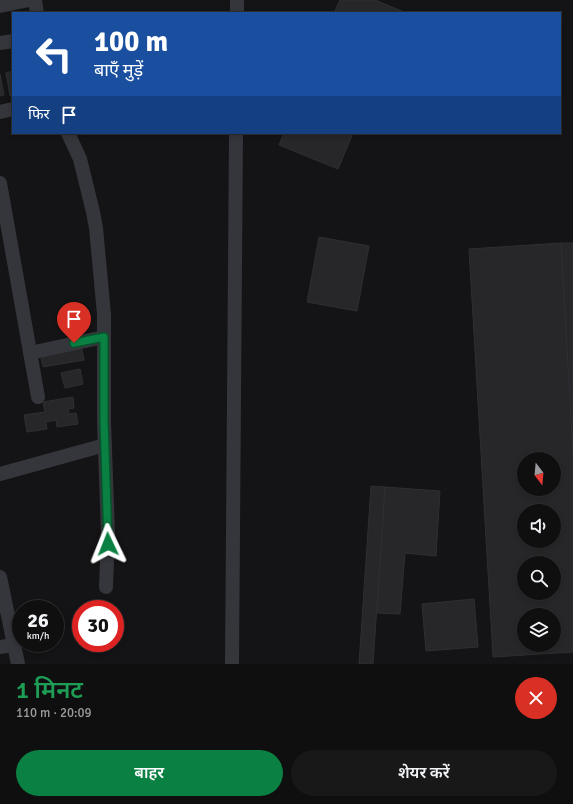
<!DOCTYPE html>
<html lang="hi">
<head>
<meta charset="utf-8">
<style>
  body { margin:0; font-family:Signika,"Noto Sans Devanagari",sans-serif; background:#181819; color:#f1f3f6; height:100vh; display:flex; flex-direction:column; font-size:15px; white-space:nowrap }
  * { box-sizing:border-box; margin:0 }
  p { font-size:13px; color:#9b9c9f }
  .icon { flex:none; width:22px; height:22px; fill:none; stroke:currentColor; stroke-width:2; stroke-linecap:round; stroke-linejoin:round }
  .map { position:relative; height:664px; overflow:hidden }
  .side { display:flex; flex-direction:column; background:#0f0f10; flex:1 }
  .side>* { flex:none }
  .hud { position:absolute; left:12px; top:12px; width:549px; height:122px; border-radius:0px; box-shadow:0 2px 6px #0003,0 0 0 1px #2f2f30; background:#1a4fa0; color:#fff; overflow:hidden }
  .needle { width:26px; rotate:164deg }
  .buttons { position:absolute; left:517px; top:452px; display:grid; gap:8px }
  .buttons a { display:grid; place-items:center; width:44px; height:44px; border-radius:50%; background:#0f0f10; box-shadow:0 2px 6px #0003,0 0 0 1px #2f2f30; font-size:20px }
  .speed { position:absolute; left:12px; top:600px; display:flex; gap:8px; font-size:20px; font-weight:700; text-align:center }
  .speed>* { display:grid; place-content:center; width:52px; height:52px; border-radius:50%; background:#0f0f10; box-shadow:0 2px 6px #0003,0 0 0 1px #2f2f30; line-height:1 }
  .speed small { font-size:10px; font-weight:400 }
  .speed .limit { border:6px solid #d22; background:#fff; color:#111 }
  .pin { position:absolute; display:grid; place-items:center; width:34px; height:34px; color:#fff; margin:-41px -17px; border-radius:50% 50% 50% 0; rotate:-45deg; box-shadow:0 0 4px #0007 }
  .pin .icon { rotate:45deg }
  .me { position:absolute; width:44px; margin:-22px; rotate:358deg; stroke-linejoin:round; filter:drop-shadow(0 0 3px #0008) }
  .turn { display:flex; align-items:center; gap:14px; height:84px; padding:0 16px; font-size:18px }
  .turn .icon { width:52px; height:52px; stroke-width:2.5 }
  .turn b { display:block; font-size:28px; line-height:34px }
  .then { display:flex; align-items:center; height:38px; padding:0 16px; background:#0003; gap:8px; font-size:15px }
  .round { display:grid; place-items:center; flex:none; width:42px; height:42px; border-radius:21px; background:#181819 }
  .summary { display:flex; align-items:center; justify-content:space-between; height:68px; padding:0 16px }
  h1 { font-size:24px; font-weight:600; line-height:30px; color:#1e9e55 }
  .primary-button { display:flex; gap:8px; margin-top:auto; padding:8px 16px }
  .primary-button a { flex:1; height:46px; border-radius:24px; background:#0b8043; color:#fff; font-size:16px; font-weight:600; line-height:46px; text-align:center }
  .primary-button a+a { background:#181819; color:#f1f3f6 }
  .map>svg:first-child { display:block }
  .building { fill:#27272a; stroke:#2f2e32; fill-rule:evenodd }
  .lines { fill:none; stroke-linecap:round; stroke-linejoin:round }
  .minor { stroke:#35363b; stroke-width:14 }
  .route-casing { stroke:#07532c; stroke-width:10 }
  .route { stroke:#0b8043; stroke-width:7 }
</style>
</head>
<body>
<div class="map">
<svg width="573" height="664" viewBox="0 0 573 664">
  <rect width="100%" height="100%" fill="#141416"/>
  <!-- building -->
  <g class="building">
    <path d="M340,0H375L404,12V13H334Z"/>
    <path d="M13,71V95L10,96L6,73Z"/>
    <path d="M0,74L4,95L0,96Z"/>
    <path d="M284,133H353L338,169L279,145Z"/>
    <path d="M319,237L369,246L357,311L307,302Z"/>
    <path d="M561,243L573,453V652L493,657L469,249ZM524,459H554V489H524ZM524,511H554V541H524ZM524,563H554V593H524ZM524,615H554V645H524Z"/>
    <path d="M561,243H573V453Z"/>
    <path d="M81,345L84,360L43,367L40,353Z"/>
    <path d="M80,369L83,384L65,388L61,373Z"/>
    <path d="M73,397L74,408L68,409L69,414L76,413L78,424L57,427L56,420L46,422L47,429L27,432L24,415L45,412L43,402Z"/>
    <path d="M371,486L385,487L373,664H359Z"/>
    <path d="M385,487L440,491L436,556L405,553L400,614L377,613Z"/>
    <path d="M474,599L478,647L426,651L422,604Z"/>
  </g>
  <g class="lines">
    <!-- minor -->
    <g class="minor">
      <path d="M35,0L37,13"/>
      <path d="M0,6L29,0"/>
      <path d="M237,13V0"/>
      <path d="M0,43L13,41"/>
      <path d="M0,112L13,109"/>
      <path d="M68,133L80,159L93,212L96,228L104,314V421L108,534L106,587"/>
      <path d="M0,183L38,397"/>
      <path d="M30,353L104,337"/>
      <path d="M0,474L105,445"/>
      <path d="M0,577L18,664"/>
      <path d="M0,647L14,645"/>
      <path d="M232,664L236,133"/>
    </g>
  </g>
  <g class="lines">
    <defs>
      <path id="route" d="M74,343L104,337V420L108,544"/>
    </defs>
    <!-- route casing -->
    <use href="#route" class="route-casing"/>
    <!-- route -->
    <use href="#route" class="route"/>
  </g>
</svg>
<div class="buttons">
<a><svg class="needle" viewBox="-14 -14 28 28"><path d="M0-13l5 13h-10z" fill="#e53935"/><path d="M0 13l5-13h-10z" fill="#9b9c9f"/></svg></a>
<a><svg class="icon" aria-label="sound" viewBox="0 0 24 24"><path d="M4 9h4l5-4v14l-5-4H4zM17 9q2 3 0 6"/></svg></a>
<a><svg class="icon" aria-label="search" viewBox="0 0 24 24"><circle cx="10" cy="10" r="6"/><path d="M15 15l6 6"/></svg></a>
<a><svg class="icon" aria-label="layers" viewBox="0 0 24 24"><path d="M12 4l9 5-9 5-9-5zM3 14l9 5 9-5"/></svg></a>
</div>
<div class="speed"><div>26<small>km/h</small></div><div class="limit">30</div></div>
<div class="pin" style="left:74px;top:343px;background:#d93025"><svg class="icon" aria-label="arrive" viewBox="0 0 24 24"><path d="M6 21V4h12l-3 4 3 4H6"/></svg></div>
<svg class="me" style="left:108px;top:544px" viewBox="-20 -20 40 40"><path d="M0-17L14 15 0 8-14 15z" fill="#0b8043" stroke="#fff" stroke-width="4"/></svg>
<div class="hud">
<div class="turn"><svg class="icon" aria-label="left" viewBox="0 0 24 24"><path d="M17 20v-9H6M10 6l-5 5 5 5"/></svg><div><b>100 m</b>बाएँ मुड़ें</div></div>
<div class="then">फिर<svg class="icon" aria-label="arrive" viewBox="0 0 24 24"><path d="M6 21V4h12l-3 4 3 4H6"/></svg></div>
</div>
</div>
<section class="side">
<div class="summary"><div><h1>1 मिनट</h1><p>110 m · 20:09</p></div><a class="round" style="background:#d93025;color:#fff"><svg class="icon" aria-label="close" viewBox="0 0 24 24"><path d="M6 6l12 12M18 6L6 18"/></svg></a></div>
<div class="primary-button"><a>बाहर</a><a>शेयर करें</a></div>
</section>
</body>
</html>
